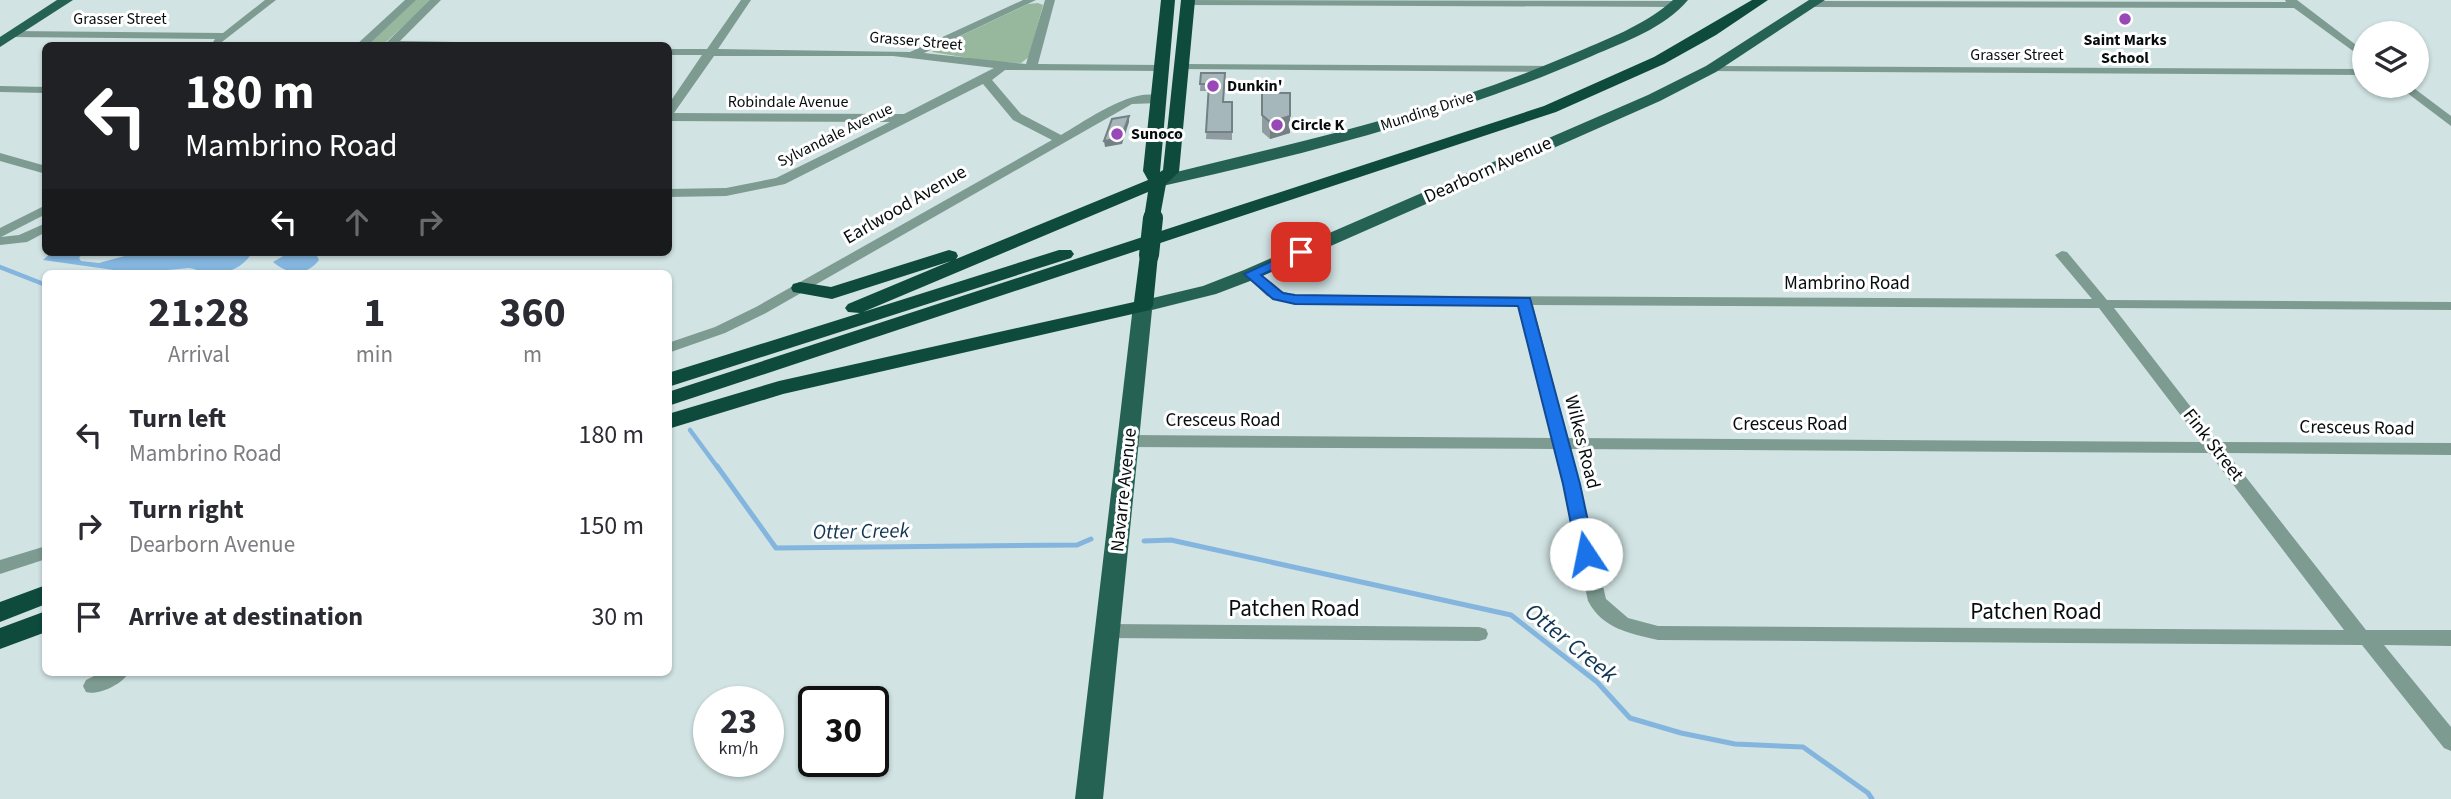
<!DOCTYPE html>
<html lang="en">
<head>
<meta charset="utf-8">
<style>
  body { margin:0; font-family:"Source Sans 3",sans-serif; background:#f7f7f7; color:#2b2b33; height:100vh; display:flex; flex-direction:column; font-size:26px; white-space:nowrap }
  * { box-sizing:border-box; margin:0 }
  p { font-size:23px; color:#7c7c81 }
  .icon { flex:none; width:38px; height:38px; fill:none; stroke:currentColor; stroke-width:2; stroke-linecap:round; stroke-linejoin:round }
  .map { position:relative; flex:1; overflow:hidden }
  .sheet { position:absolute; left:42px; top:270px; width:630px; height:406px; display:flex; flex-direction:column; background:#fff; border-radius:10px; box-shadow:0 2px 5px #0004 }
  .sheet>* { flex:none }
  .guide { position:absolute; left:42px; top:42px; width:630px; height:214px; border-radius:10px; box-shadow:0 2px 5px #0004; background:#202124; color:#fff; overflow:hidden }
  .tools { position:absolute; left:2352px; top:21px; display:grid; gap:14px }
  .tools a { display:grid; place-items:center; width:77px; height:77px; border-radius:50%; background:#fff; box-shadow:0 2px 5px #0004; font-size:35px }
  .speed { position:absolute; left:693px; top:686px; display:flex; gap:14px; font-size:35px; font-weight:700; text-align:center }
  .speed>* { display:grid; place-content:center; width:91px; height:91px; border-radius:50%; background:#fff; box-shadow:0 2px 5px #0004; line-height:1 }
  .speed small { font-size:18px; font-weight:400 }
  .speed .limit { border:4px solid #111; border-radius:10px; background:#fff; color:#111 }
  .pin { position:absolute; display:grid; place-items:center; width:60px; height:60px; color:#fff; margin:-30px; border-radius:14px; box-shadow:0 4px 10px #0006 }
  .me { position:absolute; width:77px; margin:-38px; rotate:349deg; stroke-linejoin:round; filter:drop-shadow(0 0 5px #0008) }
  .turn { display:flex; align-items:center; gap:24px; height:147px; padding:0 28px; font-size:32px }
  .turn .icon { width:91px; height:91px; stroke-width:2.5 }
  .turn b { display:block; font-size:49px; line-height:60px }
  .lanes { display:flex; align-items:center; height:66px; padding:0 28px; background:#0003; justify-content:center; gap:35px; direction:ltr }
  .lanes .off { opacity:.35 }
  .eta { display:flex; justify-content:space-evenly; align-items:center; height:119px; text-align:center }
  .eta b { font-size:42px; font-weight:700; line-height:49px }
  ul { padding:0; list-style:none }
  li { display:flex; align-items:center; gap:21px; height:91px; padding:0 28px }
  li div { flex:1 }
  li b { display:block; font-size:26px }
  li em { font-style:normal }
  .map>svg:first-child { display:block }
  .green { fill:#98b89e }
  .water { fill:#84b5de }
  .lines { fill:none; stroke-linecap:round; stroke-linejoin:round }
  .stream-far1 { stroke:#84b5de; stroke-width:4.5 }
  .stream { stroke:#84b5de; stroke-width:5 }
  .minor { fill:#7d9b91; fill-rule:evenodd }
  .major { fill:#256253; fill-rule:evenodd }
  .highway { fill:#0f4b3d; fill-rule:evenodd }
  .highway-bridge { stroke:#0f4b3d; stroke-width:20 }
  .wall { fill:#8f9da2 }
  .shaded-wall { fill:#748084 }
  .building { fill:#a6b7bc; stroke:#748084; stroke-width:2 }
  .route { fill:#1a73e8; stroke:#114b97; stroke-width:2 }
  .poi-dot { fill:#9948b8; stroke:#fff; stroke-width:2.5 }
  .labels { text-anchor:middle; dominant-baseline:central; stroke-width:6; stroke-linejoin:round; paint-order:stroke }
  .far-street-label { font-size:16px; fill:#070d0e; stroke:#fff }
  .far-poi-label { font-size:16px; font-weight:bold; fill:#070d0e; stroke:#fff; text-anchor:start }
  .street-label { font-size:19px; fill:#070d0e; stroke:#fff }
  .water-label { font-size:21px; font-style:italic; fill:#0f3551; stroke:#fff }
  .near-street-label { font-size:23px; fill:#070d0e; stroke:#fff }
  .near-water-label { font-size:24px; font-style:italic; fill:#0f3551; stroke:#fff }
</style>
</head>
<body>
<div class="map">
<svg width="2451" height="799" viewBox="0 0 2451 799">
  <rect width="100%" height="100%" fill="#d1e3e3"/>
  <!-- green -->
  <g class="green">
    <path d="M415,0H432L385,43L370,44L369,43Z"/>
    <path d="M1038,3L1043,5L1029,57L1021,63L993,62L932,52L935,48L1028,4Z"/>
  </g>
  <!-- water -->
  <g class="water">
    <path d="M52,252H84L79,258L81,261L99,263L139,252L172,255L209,252L252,253C242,269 223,276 205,273C200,272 196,269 189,268L135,273L43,260Z"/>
    <path d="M290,252H315L319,260C306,277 288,275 273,262Z"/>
  </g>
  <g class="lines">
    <!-- stream-far1 -->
    <g class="stream-far1">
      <path d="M0,267L46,285"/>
      <path d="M690,430L718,468"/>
    </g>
    <!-- stream -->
    <g class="stream">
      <path d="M717,466L776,548L1077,545L1091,539"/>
      <path d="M1144,541L1171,540L1511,615L1597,682L1630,718L1681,733L1735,744L1803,747L1868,793L1872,799"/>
    </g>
    <!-- minor -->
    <g class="minor">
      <path d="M265,0H276L218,45L213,42L215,39L13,37L8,34L13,31L223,33Z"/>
      <path d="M405,0H416L367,46H355Z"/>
      <path d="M430,0H441L400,41L512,43L517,46H383Z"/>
      <path d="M741,0H751L718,49L910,52L1023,0H1036L924,53L1026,64L1045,0H1055L1038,64L1161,65L1167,68L1161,71L1005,70L992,80L1021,114L1061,135C1084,122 1140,81 1165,99L1159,103L1132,104L766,313L725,333L668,353V343L715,327L756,307L1052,140L1013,120L983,84L785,184L726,196L668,197V189L726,188L776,178L890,122L668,121V105L702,55H668V49H707ZM714,56H893L994,68L904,114L674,113Z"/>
      <path d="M1184,0L1678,1L1683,4L1678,7L1188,5L1184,4Z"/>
      <path d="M2285,0H2297L2364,51V59L2294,8L1812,7L1807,4L1812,1L2286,2Z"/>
      <path d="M1182,64L1551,66L1557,69L1551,72L1178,69L1176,67Z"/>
      <path d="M1711,66L2364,69V75L1707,71L1705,69Z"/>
      <path d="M0,86L46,87V93L0,92Z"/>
      <path d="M2398,86H2411L2451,116V126Z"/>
      <path d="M0,153L46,166V174L0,161Z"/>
      <path d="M46,205V214L1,237L19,235L46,223V232L27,242L0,245V228Z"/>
      <path d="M2062,251L2067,252L2107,300L2451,302V310L2114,308L2218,442L2451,443V455L2227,453L2366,630H2451V646L2384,645L2451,727V751L2444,748L2362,645L1658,640C1629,633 1603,629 1588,601L1555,449L1129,447L1121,441L1129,435L1552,438L1519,305L1295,303L1267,296L1244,274L1251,270L1256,271L1277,290L1295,295L2092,299L2055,255ZM1533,305L2099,308L2201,442L1568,438ZM1571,449L2209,453L2344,630L1658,626L1628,618L1606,599Z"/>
      <path d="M46,546V559L0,574V560Z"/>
      <path d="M1108,624L1479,627L1486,629L1488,634L1486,639L1479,641L1108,638L1101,636L1099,631L1101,626Z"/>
      <path d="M102,672H129C123,684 98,696 86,692L83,686L86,680Z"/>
    </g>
    <!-- major -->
    <g class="major">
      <path d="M57,0H73L0,47V37Z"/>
      <path d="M1673,0H1688C1665,28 1624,42 1592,56C1453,117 1306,154 1158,187L1149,182L1152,178C1294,143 1435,113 1570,55C1605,40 1644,26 1673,0Z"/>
      <path d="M1809,0H1825L1716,72L1660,101L1258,278L1216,294L1152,310L1103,799H1075L1133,306L1136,302L1203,286L1244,270L1648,95L1706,66Z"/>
    </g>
    <!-- highway -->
    <g class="highway">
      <path d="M1161,0H1175L1160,172L1163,170L1181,0H1195L1179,172L1166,184L1159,222L1153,223L1144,218L1148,192L863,312L1059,250H1071L1074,254L1071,258L668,387V373L860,313L848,312L845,308L848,304L951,261L832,299L793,292L791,288L793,284L800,282L831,287L949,250L956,252L958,256L956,259L1148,180L1143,171Z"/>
      <path d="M1752,0H1768L1716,35L1664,64L1556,112L668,406V392L1544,106L1654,57Z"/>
      <path d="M1149,249L1158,255L1153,306L1150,310L783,394L668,429V414L779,381L1134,302L1140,255Z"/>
      <path d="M46,585V604L0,622V602Z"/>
      <path d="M46,611V632L0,649V628Z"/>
    </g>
    <!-- highway-bridge -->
    <path class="highway-bridge" d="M1149,255L1153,218"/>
  </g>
  <!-- wall -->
  <g class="wall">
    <path d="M1201,73L1224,102H1232V140L1206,139L1209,91H1200Z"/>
    <path d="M1262,93L1290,116V133L1270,139L1262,132Z"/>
  </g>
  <!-- shaded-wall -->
  <g class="shaded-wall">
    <path d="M1129,116V122L1122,144L1105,147L1104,141Z"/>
    <path d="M1290,116V133L1270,139V122Z"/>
  </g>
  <!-- building -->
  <g class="building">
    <path d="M1201,73H1225L1223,102H1232V132H1206L1209,84H1200Z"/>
    <path d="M1262,93H1290V116L1270,122L1262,115Z"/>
    <path d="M1129,116L1121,138L1104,141L1112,119Z"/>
  </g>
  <!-- route -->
  <path class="route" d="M1301,248L1306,249V255L1261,275L1283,293L1295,295L1530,298L1580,484L1595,554L1593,559H1580L1577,554L1563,484L1518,306L1295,304L1273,299L1244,274Z"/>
  <!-- markers -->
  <g class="poi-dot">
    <circle cx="2125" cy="19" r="7"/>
    <circle cx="1213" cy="86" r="7"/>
    <circle cx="1277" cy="125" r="7"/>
    <circle cx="1117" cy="134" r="7"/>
  </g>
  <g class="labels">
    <!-- far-street labels -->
    <g class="far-street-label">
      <text x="120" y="19">Grasser Street</text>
      <text transform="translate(916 41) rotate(5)">Grasser Street</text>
      <text x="2017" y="55">Grasser Street</text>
      <text x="788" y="102">Robindale Avenue</text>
      <text transform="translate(1427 111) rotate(-18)">Munding Drive</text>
      <text transform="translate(835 135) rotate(-26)">Sylvandale Avenue</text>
    </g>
    <!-- far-poi labels -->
    <g class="far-poi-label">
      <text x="2125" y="40" text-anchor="middle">Saint Marks<tspan x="2125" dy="18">School</tspan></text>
      <text x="1227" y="86">Dunkin'</text>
      <text x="1291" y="125">Circle K</text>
      <text x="1131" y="134">Sunoco</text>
    </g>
    <!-- street labels -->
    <g class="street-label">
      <text transform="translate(1488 170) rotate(-24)">Dearborn Avenue</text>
      <text transform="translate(905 205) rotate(-30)">Earlwood Avenue</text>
      <text x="1847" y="283">Mambrino Road</text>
      <text x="1223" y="420">Cresceus Road</text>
      <text x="1790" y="424">Cresceus Road</text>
      <text transform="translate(2357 428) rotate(1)">Cresceus Road</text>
      <text transform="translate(1582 442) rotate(76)">Wilkes Road</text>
      <text transform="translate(2213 445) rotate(52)">Fink Street</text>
      <text transform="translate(1124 490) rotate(-84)">Navarre Avenue</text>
    </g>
    <!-- water labels -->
    <g class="water-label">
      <text transform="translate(861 531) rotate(-1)">Otter Creek</text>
    </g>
    <!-- near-street labels -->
    <g class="near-street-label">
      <text x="1294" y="608">Patchen Road</text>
      <text x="2036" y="611">Patchen Road</text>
    </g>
    <!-- near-water labels -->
    <g class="near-water-label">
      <text transform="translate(1571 643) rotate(39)">Otter Creek</text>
    </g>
  </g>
</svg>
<div class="tools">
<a><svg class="icon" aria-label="layers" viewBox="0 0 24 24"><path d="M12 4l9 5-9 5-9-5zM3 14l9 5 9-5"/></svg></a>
</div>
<div class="speed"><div>23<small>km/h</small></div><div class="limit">30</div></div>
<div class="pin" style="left:1301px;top:252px;background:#d93025"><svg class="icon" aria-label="arrive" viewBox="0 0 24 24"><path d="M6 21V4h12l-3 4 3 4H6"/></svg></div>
<svg class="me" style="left:1586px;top:554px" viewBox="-20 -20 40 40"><circle r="19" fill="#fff"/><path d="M0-13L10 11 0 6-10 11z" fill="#1a73e8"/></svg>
<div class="guide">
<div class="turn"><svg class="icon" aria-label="left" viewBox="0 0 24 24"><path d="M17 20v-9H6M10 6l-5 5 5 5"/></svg><div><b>180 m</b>Mambrino Road</div></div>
<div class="lanes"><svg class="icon" aria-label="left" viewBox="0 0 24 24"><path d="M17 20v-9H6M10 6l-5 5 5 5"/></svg><svg class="icon off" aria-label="ahead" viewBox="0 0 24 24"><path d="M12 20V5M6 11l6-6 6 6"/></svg><svg class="icon off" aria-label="right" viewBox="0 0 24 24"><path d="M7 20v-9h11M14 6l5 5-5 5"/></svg></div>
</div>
<section class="sheet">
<div class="eta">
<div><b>21:28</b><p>Arrival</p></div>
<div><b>1</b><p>min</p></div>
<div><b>360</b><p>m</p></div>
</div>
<ul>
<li><svg class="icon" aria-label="left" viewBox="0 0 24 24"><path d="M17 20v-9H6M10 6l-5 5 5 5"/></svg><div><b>Turn left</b><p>Mambrino Road</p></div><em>180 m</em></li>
<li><svg class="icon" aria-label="right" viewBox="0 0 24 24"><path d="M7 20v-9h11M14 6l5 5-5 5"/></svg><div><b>Turn right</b><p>Dearborn Avenue</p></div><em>150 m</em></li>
<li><svg class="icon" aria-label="arrive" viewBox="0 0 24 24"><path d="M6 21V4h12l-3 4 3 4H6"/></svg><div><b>Arrive at destination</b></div><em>30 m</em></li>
</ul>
</section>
</div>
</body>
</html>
